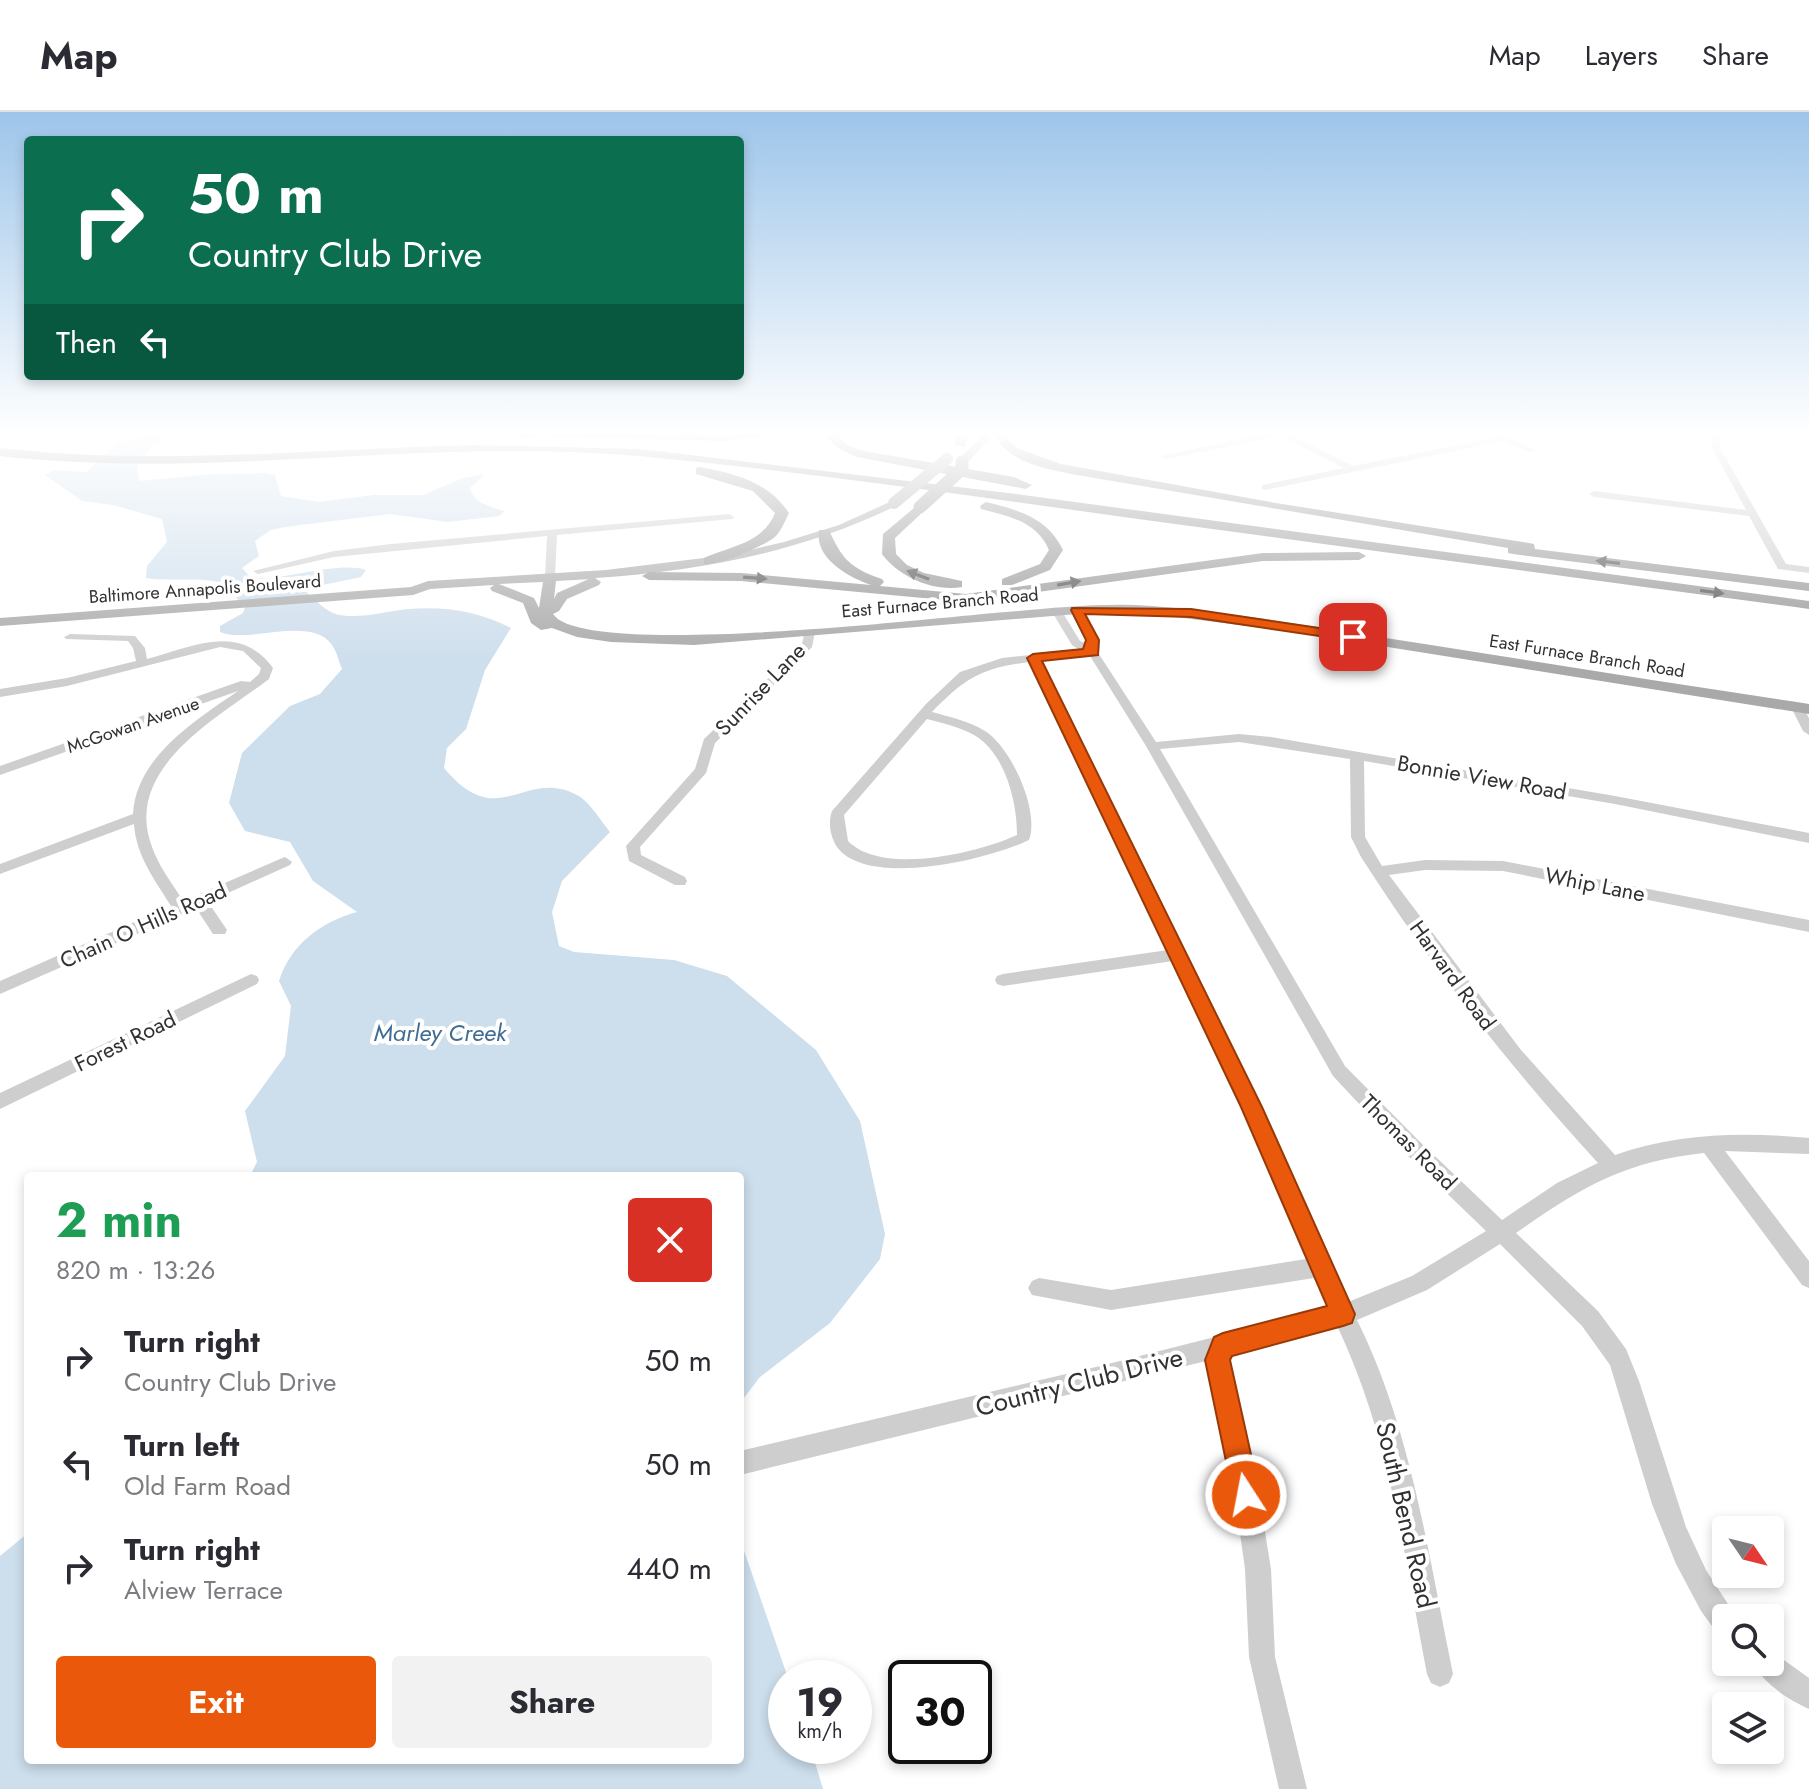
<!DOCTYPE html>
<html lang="en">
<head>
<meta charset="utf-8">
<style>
  body { margin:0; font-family:Jost,sans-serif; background:#f2f2f3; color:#2b2b33; height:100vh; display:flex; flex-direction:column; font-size:30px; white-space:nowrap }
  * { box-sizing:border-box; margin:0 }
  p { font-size:26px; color:#7c7c81 }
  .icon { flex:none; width:44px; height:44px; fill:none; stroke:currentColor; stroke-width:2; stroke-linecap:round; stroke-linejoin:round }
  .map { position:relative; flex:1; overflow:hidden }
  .details { position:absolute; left:24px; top:1060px; width:720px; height:592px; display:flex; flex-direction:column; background:#fff; border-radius:8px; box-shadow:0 4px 12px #0003 }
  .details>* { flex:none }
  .top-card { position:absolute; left:24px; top:24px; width:720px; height:244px; border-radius:8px; box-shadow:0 4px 12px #0003; background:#0b6e4f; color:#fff; overflow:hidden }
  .needle { width:52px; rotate:125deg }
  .fabs { position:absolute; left:1712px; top:1404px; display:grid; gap:16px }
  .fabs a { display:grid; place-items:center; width:72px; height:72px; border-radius:8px; background:#fff; box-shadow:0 4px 12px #0003; font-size:40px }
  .speed { position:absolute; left:768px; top:1548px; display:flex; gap:16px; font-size:40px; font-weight:700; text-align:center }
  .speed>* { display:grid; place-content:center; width:104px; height:104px; border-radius:50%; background:#fff; box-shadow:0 4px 12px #0003; line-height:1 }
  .speed small { font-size:20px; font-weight:400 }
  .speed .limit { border:4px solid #111; border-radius:12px; background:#fff; color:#111 }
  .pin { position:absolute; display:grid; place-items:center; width:68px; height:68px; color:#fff; margin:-34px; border-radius:16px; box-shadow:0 4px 12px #0006 }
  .me { position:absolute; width:88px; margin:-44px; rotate:349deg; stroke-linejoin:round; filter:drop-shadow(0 0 6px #0008) }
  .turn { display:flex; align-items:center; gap:28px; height:168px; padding:0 32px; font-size:36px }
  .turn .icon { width:104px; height:104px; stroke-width:2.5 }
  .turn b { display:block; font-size:56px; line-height:68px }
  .then { display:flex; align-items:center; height:76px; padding:0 32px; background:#0003; gap:16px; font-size:30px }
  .round { display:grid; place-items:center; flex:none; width:84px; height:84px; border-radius:8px; background:#f2f2f3 }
  .head { display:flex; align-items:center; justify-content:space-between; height:136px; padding:0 32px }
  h1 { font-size:48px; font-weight:700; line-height:60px; color:#1e9e55 }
  .button { display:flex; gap:16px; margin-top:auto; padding:16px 32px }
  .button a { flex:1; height:92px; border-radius:8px; background:#ea580c; color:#fff; font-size:32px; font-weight:700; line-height:92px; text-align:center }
  .button a+a { background:#f2f2f3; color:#2b2b33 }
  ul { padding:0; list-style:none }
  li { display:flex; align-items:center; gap:24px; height:104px; padding:0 32px }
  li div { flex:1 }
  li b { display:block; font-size:30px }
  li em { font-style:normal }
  header { display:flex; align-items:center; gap:48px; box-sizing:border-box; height:112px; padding:0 40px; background:#fff; border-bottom:2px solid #e1e1e2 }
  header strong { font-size:38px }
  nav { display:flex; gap:44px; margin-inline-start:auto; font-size:28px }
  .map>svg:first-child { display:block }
  .water { fill:#cddeec }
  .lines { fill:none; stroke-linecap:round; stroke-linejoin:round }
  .minor { fill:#cecece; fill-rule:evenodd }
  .major { fill:#a9a9a9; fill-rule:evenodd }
  .highway { fill:#989898; fill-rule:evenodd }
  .major-bridge { stroke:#a9a9a9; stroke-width:12 }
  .highway-bridge { stroke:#989898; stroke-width:13 }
  .oneway { fill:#505050 }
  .route { fill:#ea580c; stroke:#983908; stroke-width:2 }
  .labels { text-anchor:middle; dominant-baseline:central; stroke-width:8; stroke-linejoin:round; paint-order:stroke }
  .far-street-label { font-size:18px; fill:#313131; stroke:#fff }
  .street-label { font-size:22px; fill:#313131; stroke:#fff }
  .water-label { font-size:24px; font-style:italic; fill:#406c93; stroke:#fff }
  .near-street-label { font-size:26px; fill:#313131; stroke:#fff }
</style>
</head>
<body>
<header>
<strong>Map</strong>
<nav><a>Map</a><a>Layers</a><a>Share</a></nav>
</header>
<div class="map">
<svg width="1809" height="1677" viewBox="0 0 1809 1677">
  <rect width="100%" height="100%" fill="#fff"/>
  <!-- water -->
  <g class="water">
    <path d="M148,319H185L154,332L137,353L139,369L212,362L267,361L275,363L281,384L319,390L374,383H423L463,366L485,362L470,376C474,392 490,394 504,399L500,404L447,410L390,402L285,415L271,418L255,429L259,444L242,456C244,458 249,464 251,465C269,473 336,448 366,458L361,465L303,477C312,484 323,497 333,501C353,509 387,499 408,497C445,494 478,499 511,516L485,558L466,617L447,636L444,656C499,722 524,655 577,683C589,689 601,709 610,720L562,769L552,800L559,834L574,840L674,848L727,864L816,938L860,1009L885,1122L880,1147L830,1211L760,1265L740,1291V1064H250L257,1050L245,999L285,944L291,894L279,869C291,832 321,810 357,800L313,769L290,730L245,719L229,691L242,641L290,594L320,582L342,557C339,550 337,540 332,533C311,503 249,532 220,520V514L243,501L245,495C238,488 230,477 222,472C208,464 166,470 146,466L147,454L167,430L162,407L113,393L82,389L45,363L55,358L86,360L117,332Z"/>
    <path d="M28,1421V1648H740V1427L788,1566L786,1634H810L823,1677H0V1444Z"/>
  </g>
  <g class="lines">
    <!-- minor -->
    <g class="minor">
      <path d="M712,319H720L721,320L717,322Z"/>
      <path d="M1274,319H1284L1353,354L1496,325L1489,321L1493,319L1536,338L1529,340L1503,329L1265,378L1262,377V373L1344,356L1281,324L1166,347L1162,344Z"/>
      <path d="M1716,319H1724L1719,334L1786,452L1809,455V461L1778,457L1749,404L1594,385L1589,382L1594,379L1746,398L1711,334Z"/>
      <path d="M729,402L734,405L732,407L557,423L555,464L550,467L545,464L547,424L334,445L258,462L253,459L334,439L391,432Z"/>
      <path d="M1073,496L1082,498L1098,528L1095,536L1156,630L1239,622L1271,625L1615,684L1809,721V731L1615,692L1364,649L1365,725L1382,754L1425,748L1503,749L1809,808V820L1503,759L1425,758L1389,763L1521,938L1615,1043C1678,1021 1743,1020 1809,1026V1042L1725,1039L1809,1149V1176L1802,1173L1704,1041C1625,1049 1580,1076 1516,1121L1598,1199L1626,1237L1639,1269L1686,1415L1706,1458L1737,1506H1726V1525L1717,1521L1701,1499L1676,1452L1652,1392L1610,1253L1582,1214L1500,1132L1427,1178L1357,1208C1412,1319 1428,1442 1453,1562L1449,1571L1440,1575L1431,1571L1427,1562C1404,1444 1390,1324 1337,1214L1230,1243L1228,1248L1255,1358L1271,1457L1275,1545L1307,1677H1279L1249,1545L1245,1457L1231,1358L1206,1249L740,1363V1339L1100,1254L1329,1196L1314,1166L1111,1198L1032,1183L1028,1176L1032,1169L1039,1166L1111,1178L1306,1147L1243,995L1173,849L1003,874L997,872L995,868L997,864L1003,862L1168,838L1029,550C982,556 965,566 932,600C950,605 969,609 985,619C1011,635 1040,699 1029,728C990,747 868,777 837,735C830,724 828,710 832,699L926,592L960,560L1002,546L1080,538L1072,533L1052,500L1061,498L1080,529L1085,531L1086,528L1072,498ZM1090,544L1146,634L1333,964L1403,1039L1486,1119L1412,1164L1348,1190L1261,995L1040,549ZM927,607C942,611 960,615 974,623C1005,641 1017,689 1017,723C978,741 882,764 848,729L844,703ZM1239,630L1350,647L1351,725L1361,745C1430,853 1511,956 1598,1051L1557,1071L1502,1108L1417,1027L1345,954L1160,637Z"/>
      <path d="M805,518L815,520L812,535L715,631L706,661L640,735L641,743L685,765L687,769L685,773H675L629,749L626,734L695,657L704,627L796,540L802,532Z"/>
      <path d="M70,522L135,524L145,536L147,547C193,535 239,510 273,556L269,567C218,606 122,656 152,735C159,755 172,771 183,789L280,747L285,745L292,750L290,753L208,790L227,818L225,822H213L196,796L0,882V869L171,794C155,768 136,744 134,712L0,762V752L133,702C136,645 196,608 238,579L0,663V654L241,569L250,570L259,562L261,556L243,539L220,535L67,574L0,585V577L67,566L136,549L133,536L128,529L66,527L64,525Z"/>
      <path d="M1797,591L1801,592L1809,606V623L1803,619L1791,595Z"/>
      <path d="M251,862L257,864L259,868L257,872L0,997V981Z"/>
      <path d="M1770,1538L1809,1566V1597C1790,1589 1760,1569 1753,1550H1770Z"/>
    </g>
    <!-- major -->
    <g class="major">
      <path d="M987,319H997L966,352H958V348Z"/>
      <path d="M894,388L898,389V393C802,440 701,459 595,466L601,470L599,473L567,487L559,499L553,502C583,548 940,505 1006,500C1054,496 1104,490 1152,494C1245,501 1338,519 1431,533C1557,553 1683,573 1809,592V602L1281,518L1151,502H1077L694,533L611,530L577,525L552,516L541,518L531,511L523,491L492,479L490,476L494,473L430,477L413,483L0,514V506L411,475L428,469L606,458L728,443L784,430L839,413ZM589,467L557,481L554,487L556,469L592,467ZM543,470L539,496L534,486L499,472Z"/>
    </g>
    <!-- highway -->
    <g class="highway">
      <path d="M532,319L724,323L790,319L784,322L724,329L537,324L522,327L516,324Z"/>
      <path d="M829,319H839V324L847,333L864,339L1014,365L1032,373L1026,377L857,345L839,337L827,325Z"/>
      <path d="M956,319H968L965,335L955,333Z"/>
      <path d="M994,319H1005L1008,328L1019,337L1061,352L1276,391L1529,431L1534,432L1535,437L1809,471V479L1513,442L1508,441V436L1077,363C1049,357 1003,351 994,319Z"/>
      <path d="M472,333L640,337L1008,381L1809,489V497C1585,467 1362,437 1138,407C973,384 806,360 639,344C426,325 213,368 0,344V336C157,354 315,337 472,333Z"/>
      <path d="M700,355C736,362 767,369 789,401C785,409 782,417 776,424C765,434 718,454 704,452V446C731,434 763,431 775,401L753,379L696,362V356Z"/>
      <path d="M986,390C1019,398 1048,406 1063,438L1050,458L1012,473H1002V467L1040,452L1049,438C1037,410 1009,404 981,397L980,394Z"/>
      <path d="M920,391L925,392V398L895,426L896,442L907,453L924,461L962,469V475C933,480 899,465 882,442L883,422Z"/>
      <path d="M819,418H829C842,447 850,456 882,467L884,470L880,474L966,482L1263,441L1359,440L1366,444L1359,448L1263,449L966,490L741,469L649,468L642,464L649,460L741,461L871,473C848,465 814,446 819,418Z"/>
    </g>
    <!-- major-bridge -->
    <path class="major-bridge" d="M894,391L947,347"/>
    <!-- highway-bridge -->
    <path class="highway-bridge" d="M920,395L962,357V350"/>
  </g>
  <!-- one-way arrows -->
  <defs><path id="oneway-solid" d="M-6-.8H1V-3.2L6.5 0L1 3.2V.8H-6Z" transform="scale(2)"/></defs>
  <g class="oneway">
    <use href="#oneway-solid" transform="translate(1608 450) rotate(-173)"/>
    <use href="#oneway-solid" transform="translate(918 463) rotate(-159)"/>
    <use href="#oneway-solid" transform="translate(755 466) rotate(4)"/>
    <use href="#oneway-solid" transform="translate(1069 471) rotate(-10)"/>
    <use href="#oneway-solid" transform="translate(1712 480) rotate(8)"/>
  </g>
  <!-- sky -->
  <linearGradient id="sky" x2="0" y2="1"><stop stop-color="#9dc5ea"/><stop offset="0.58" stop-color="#fff"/><stop offset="1" stop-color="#fff" stop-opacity="0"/></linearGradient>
  <rect width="1809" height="553" fill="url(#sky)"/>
  <!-- route -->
  <path class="route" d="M1072,496L1191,497L1353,521L1359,525L1353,529L1191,505L1085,502L1099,528L1098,543L1042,549L1262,995L1355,1202L1352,1211L1343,1214L1232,1244L1230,1248L1260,1383L1256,1393L1246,1397L1237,1393L1233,1383L1205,1248L1214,1225L1223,1221L1327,1194L1241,995L1027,546L1033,542L1083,537L1086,528L1071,498Z"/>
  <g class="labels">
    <!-- far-street labels -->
    <g class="far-street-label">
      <text transform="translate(205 477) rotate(-4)">Baltimore Annapolis Boulevard</text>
      <text transform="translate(940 491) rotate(-5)">East Furnace Branch Road</text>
      <text transform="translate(1587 544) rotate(9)">East Furnace Branch Road</text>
      <text transform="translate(133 613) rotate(-19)">McGowan Avenue</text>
    </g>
    <!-- street labels -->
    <g class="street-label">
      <text transform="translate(760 577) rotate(-46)">Sunrise Lane</text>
      <text transform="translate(1482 665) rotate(10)">Bonnie View Road</text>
      <text transform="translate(1595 772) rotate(11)">Whip Lane</text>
      <text transform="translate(143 813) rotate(-24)">Chain O Hills Road</text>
      <text transform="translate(1453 863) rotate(54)">Harvard Road</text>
      <text transform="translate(125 929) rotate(-26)">Forest Road</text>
      <text transform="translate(1409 1030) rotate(45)">Thomas Road</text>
    </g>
    <!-- water labels -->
    <g class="water-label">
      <text x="440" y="920">Marley Creek</text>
    </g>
    <!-- near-street labels -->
    <g class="near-street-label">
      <text transform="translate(1079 1270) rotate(-14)">Country Club Drive</text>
      <text transform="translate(1406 1403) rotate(77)">South Bend Road</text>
    </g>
  </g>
</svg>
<div class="fabs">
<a><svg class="needle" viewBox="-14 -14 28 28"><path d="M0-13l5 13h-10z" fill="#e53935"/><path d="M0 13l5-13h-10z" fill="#7c7c81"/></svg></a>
<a><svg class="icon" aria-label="search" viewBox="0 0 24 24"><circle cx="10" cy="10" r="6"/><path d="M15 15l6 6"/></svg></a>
<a><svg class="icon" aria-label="layers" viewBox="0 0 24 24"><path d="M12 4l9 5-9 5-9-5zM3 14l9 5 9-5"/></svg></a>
</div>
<div class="speed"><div>19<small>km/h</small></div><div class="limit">30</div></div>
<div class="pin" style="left:1353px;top:525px;background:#d93025"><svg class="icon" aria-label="arrive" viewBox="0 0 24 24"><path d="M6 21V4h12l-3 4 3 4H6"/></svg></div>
<svg class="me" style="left:1246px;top:1383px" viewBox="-20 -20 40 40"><circle r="17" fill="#ea580c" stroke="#fff" stroke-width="3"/><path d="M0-11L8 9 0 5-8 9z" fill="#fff"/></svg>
<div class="top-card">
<div class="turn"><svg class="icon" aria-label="right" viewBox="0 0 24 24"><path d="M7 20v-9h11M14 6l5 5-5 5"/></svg><div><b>50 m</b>Country Club Drive</div></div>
<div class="then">Then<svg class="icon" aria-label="left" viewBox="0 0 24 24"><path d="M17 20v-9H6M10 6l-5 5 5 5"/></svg></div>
</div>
<section class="details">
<div class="head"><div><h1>2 min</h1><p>820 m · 13:26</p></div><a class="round" style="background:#d93025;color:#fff"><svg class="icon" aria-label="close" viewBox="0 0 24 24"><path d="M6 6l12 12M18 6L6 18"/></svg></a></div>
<ul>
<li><svg class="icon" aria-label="right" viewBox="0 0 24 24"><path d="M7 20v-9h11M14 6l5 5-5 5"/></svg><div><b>Turn right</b><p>Country Club Drive</p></div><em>50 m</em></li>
<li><svg class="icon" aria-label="left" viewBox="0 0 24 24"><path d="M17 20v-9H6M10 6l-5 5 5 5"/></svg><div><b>Turn left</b><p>Old Farm Road</p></div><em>50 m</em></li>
<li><svg class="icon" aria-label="right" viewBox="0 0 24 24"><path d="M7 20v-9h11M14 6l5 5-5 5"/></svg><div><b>Turn right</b><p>Alview Terrace</p></div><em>440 m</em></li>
</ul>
<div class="button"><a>Exit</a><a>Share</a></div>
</section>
</div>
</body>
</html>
